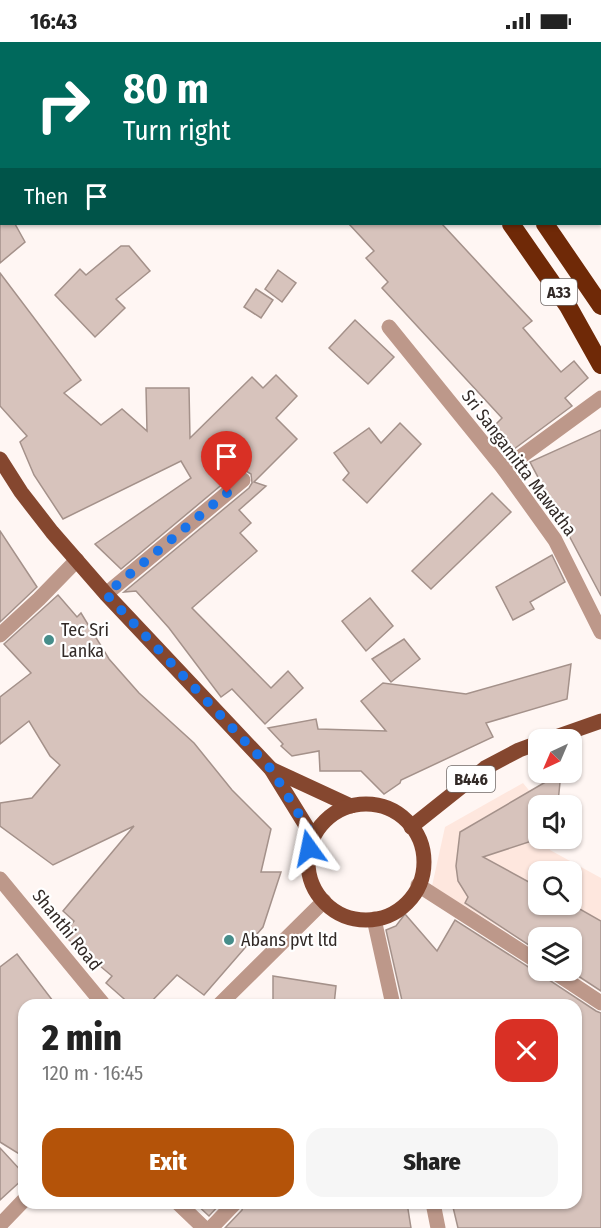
<!DOCTYPE html>
<html lang="en">
<head>
<meta charset="utf-8">
<style>
  body { margin:0; font-family:"Fira Sans Condensed",sans-serif; background:#f6f6f6; color:#222; height:100vh; display:flex; flex-direction:column; font-size:22px; white-space:nowrap }
  * { box-sizing:border-box; margin:0 }
  p { font-size:20px; color:#767676 }
  .icon { flex:none; width:33px; height:33px; fill:none; stroke:currentColor; stroke-width:2; stroke-linecap:round; stroke-linejoin:round }
  .map { position:relative; flex:1; overflow:hidden }
  .drawer { position:absolute; left:18px; top:957px; width:564px; height:210px; display:flex; flex-direction:column; background:#fff; border-radius:18px; box-shadow:0 2px 4px #0004 }
  .drawer>* { flex:none }
  .banner { position:absolute; left:0px; top:0px; width:602px; height:183px; box-shadow:0 2px 4px #0004; background:#00695c; color:#fff; overflow:hidden }
  .needle { width:39px; rotate:224deg }
  .tools { position:absolute; left:528px; top:687px; display:grid; gap:12px }
  .tools a { display:grid; place-items:center; width:54px; height:54px; border-radius:12px; background:#fff; box-shadow:0 2px 4px #0004; font-size:30px }
  .pin { position:absolute; display:grid; place-items:center; width:51px; height:51px; color:#fff; margin:-62px -26px; border-radius:50% 50% 50% 0; rotate:-45deg; box-shadow:0 0 6px #0007 }
  .pin .icon { rotate:45deg }
  .me { position:absolute; width:66px; margin:-33px; rotate:348deg; stroke-linejoin:round; filter:drop-shadow(0 0 4px #0008) }
  .turn { display:flex; align-items:center; gap:21px; height:126px; padding:0 24px; font-size:27px }
  .turn .icon { width:78px; height:78px; stroke-width:2.5 }
  .turn b { display:block; font-size:42px; line-height:51px }
  .then { display:flex; align-items:center; height:57px; padding:0 24px; background:#0003; gap:12px; font-size:22px }
  .round { display:grid; place-items:center; flex:none; width:63px; height:63px; border-radius:18px; background:#f6f6f6 }
  .headline { display:flex; align-items:center; justify-content:space-between; height:102px; padding:0 24px }
  h1 { font-size:36px; font-weight:800; line-height:45px }
  .button { display:flex; gap:12px; margin-top:auto; padding:12px 24px }
  .button a { flex:1; height:69px; border-radius:18px; background:#b45309; color:#fff; font-size:24px; font-weight:800; line-height:69px; text-align:center }
  .button a+a { background:#f6f6f6; color:#222 }
  .status { display:flex; justify-content:space-between; align-items:center; height:42px; padding:0 30px; background:#fff; direction:ltr }
  .status svg { height:16px; fill:currentColor }
  .map>svg:first-child { display:block }
  .built { fill:#fee7de; fill-rule:evenodd }
  .building { fill:#d7c3bc; stroke:#a4918a; stroke-width:1.5 }
  .lines { fill:none; stroke-linecap:round; stroke-linejoin:round }
  .minor { stroke:#bd988a; stroke-width:15 }
  .major { stroke:#85472f; stroke-width:15 }
  .highway { stroke:#6f2907; stroke-width:18 }
  .route { stroke:#1a73e8; stroke-width:10; stroke-dasharray:0 18 }
  .poi-dot { fill:#468d8a; stroke:#fff; stroke-width:2 }
  .labels { text-anchor:middle; dominant-baseline:central; stroke-width:4.5; stroke-linejoin:round; paint-order:stroke }
  .shield { fill:#fff; stroke:#706a68; stroke-width:1.5 }
  .shield-label { font-size:16px; font-weight:bold; fill:#322a27 }
  .street-label { font-size:18px; fill:#322a27; stroke:#fff }
  .poi-label { font-size:18px; fill:#322a27; stroke:#fff; text-anchor:start }
</style>
</head>
<body>
<div class="status"><b>16:43</b><svg viewBox="0 0 49 12"><path d="M0 12V9h3v3zM5 12V6h3v6zM10 12V3h3v9zM15 12V0h3v12zM26 1h20v11H26zM47 4h2v5h-2z"/></svg></div>
<div class="map">
<svg width="601" height="1186" viewBox="0 0 601 1186">
  <rect width="100%" height="100%" fill="#fff6f3"/>
  <!-- built -->
  <path class="built" d="M523,741L541,763L538,764V796L549,797L550,808L601,836V949L567,929L572,928V896H538V909L432,844L445,785ZM538,830H572V862H538Z"/>
  <!-- building -->
  <g class="building">
    <path d="M0,157L2,182H15L25,200L0,221Z"/>
    <path d="M349,182H442L532,279L523,286L561,330L574,319L588,336L565,356L572,364L510,410L491,387L502,376L382,246L388,240L366,216L374,209Z"/>
    <path d="M121,204H129L150,229L116,257L125,266L95,295L55,253L80,227L86,233Z"/>
    <path d="M278,228L296,241L282,260L265,247Z"/>
    <path d="M0,231L81,338L64,351L101,383L122,367L147,389L146,346H189L190,396L252,335L263,346L276,333L297,354L276,376L297,397L254,440L266,444L239,468L251,481L240,491L257,509L192,566L271,646L288,629L303,646L265,682L232,647L221,655L169,586L136,549L124,550L249,446L252,441L251,432L246,429L237,430L121,527L95,502L191,436L181,419L63,477L34,433L20,400L27,394L0,364Z"/>
    <path d="M256,247L273,258L261,276L244,265Z"/>
    <path d="M355,278L394,315L368,342L329,306Z"/>
    <path d="M400,381L421,402L367,461L343,438L349,431L334,411L369,386L381,401Z"/>
    <path d="M601,388V554L530,420Z"/>
    <path d="M492,451L511,470L431,547L412,529Z"/>
    <path d="M0,489L37,545L0,580Z"/>
    <path d="M552,513L565,540L530,560L534,567L513,578L496,545Z"/>
    <path d="M58,553L77,575L81,571L109,617L139,651L194,701L232,748L271,787L261,830H281L263,885L204,953L177,933L148,963H131L106,941L112,934L63,893L74,879L63,869L134,784L53,823L0,784V761L32,756L60,723L50,714L29,679L0,702V655L31,631L4,602Z"/>
    <path d="M370,556L393,584L366,609L342,579Z"/>
    <path d="M404,597L420,617L391,640L372,617Z"/>
    <path d="M571,622L567,657L486,681L493,695L401,738L400,741L384,752L361,729H320L319,709L292,714L281,704L283,702L268,686L316,677L318,687L386,689L361,659L383,641L466,652Z"/>
    <path d="M561,731L558,760L538,758V797L483,815L538,845V862H571L601,879V949L569,928H572V896H538V909L465,861L468,855L458,839L456,824L460,790Z"/>
    <path d="M405,872L437,909L455,878L533,928L542,929L546,936L596,969L601,971V1186H458L452,1161H576V963H403L386,888L396,884Z"/>
    <path d="M17,912L56,963H24V1115L0,1100V925Z"/>
    <path d="M273,934L336,944L334,963H273Z"/>
    <path d="M0,1106L24,1132V1136L0,1158Z"/>
    <path d="M195,1161H221L209,1174Z"/>
    <path d="M244,1161H407L411,1186H225L242,1168Z"/>
  </g>
  <g class="lines">
    <!-- minor -->
    <g class="minor">
      <path d="M453,2L454,0"/>
      <path d="M600,92L601,91"/>
      <path d="M389,285L504,427L555,498L601,590"/>
      <path d="M504,427L601,356"/>
      <path d="M106,552L243,438"/>
      <path d="M0,593L39,557L77,518"/>
      <path d="M0,837L104,963"/>
      <path d="M418,843L538,920"/>
      <path d="M374,877L393,963"/>
      <path d="M551,928L601,961"/>
      <path d="M219,963L324,859"/>
      <path d="M178,1161L204,1186"/>
      <path d="M433,1161L438,1186"/>
      <path d="M0,1183L24,1158"/>
      <path d="M211,1186L235,1161"/>
    </g>
    <!-- major -->
    <g class="major">
      <path d="M0,417L21,450L52,490L106,552L271,727L313,795"/>
      <path d="M547,698L601,679"/>
      <path d="M271,727L351,764"/>
      <circle cx="366" cy="820" r="58"/>
      <path d="M411,785L485,726L519,708L538,701"/>
    </g>
    <!-- highway -->
    <g class="highway">
      <path d="M358,0L360,2"/>
      <path d="M396,0L398,2"/>
      <path d="M511,182L568,264L601,323"/>
      <path d="M545,182L601,264"/>
    </g>
  </g>
  <g class="lines">
    <!-- route -->
    <path class="route" d="M227,451L106,552L271,727L313,795L309,806"/>
  </g>
  <!-- markers -->
  <g class="poi-dot">
    <circle cx="49" cy="598" r="6"/>
    <circle cx="229" cy="898" r="6"/>
  </g>
  <g class="labels">
    <!-- shield labels -->
    <g class="shield">
      <rect x="541" y="237" width="36" height="26" rx="4.5"/>
      <rect x="447" y="724" width="48" height="26" rx="4.5"/>
    </g>
    <g class="shield-label">
      <text x="559" y="250">A33</text>
      <text x="471" y="737">B446</text>
    </g>
    <!-- street labels -->
    <g class="street-label">
      <text transform="translate(519 421) rotate(53)">Sri Sangamitta Mawatha</text>
      <text transform="translate(67 888) rotate(51)">Shanthi Road</text>
    </g>
    <!-- poi labels -->
    <g class="poi-label">
      <text x="61" y="588">Tec Sri<tspan x="61" dy="21">Lanka</tspan></text>
      <text x="241" y="898">Abans pvt ltd</text>
    </g>
  </g>
</svg>
<div class="tools">
<a><svg class="needle" viewBox="-14 -14 28 28"><path d="M0-13l5 13h-10z" fill="#e53935"/><path d="M0 13l5-13h-10z" fill="#767676"/></svg></a>
<a><svg class="icon" aria-label="sound" viewBox="0 0 24 24"><path d="M4 9h4l5-4v14l-5-4H4zM17 9q2 3 0 6"/></svg></a>
<a><svg class="icon" aria-label="search" viewBox="0 0 24 24"><circle cx="10" cy="10" r="6"/><path d="M15 15l6 6"/></svg></a>
<a><svg class="icon" aria-label="layers" viewBox="0 0 24 24"><path d="M12 4l9 5-9 5-9-5zM3 14l9 5 9-5"/></svg></a>
</div>
<div class="pin" style="left:227px;top:451px;background:#d93025"><svg class="icon" aria-label="arrive" viewBox="0 0 24 24"><path d="M6 21V4h12l-3 4 3 4H6"/></svg></div>
<svg class="me" style="left:309px;top:806px" viewBox="-20 -20 40 40"><path d="M0-17L14 15 0 8-14 15z" fill="#1a73e8" stroke="#fff" stroke-width="4"/></svg>
<div class="banner">
<div class="turn"><svg class="icon" aria-label="right" viewBox="0 0 24 24"><path d="M7 20v-9h11M14 6l5 5-5 5"/></svg><div><b>80 m</b>Turn right</div></div>
<div class="then">Then<svg class="icon" aria-label="arrive" viewBox="0 0 24 24"><path d="M6 21V4h12l-3 4 3 4H6"/></svg></div>
</div>
<section class="drawer">
<div class="headline"><div><h1>2 min</h1><p>120 m · 16:45</p></div><a class="round" style="background:#d93025;color:#fff"><svg class="icon" aria-label="close" viewBox="0 0 24 24"><path d="M6 6l12 12M18 6L6 18"/></svg></a></div>
<div class="button"><a>Exit</a><a>Share</a></div>
</section>
</div>
</body>
</html>
